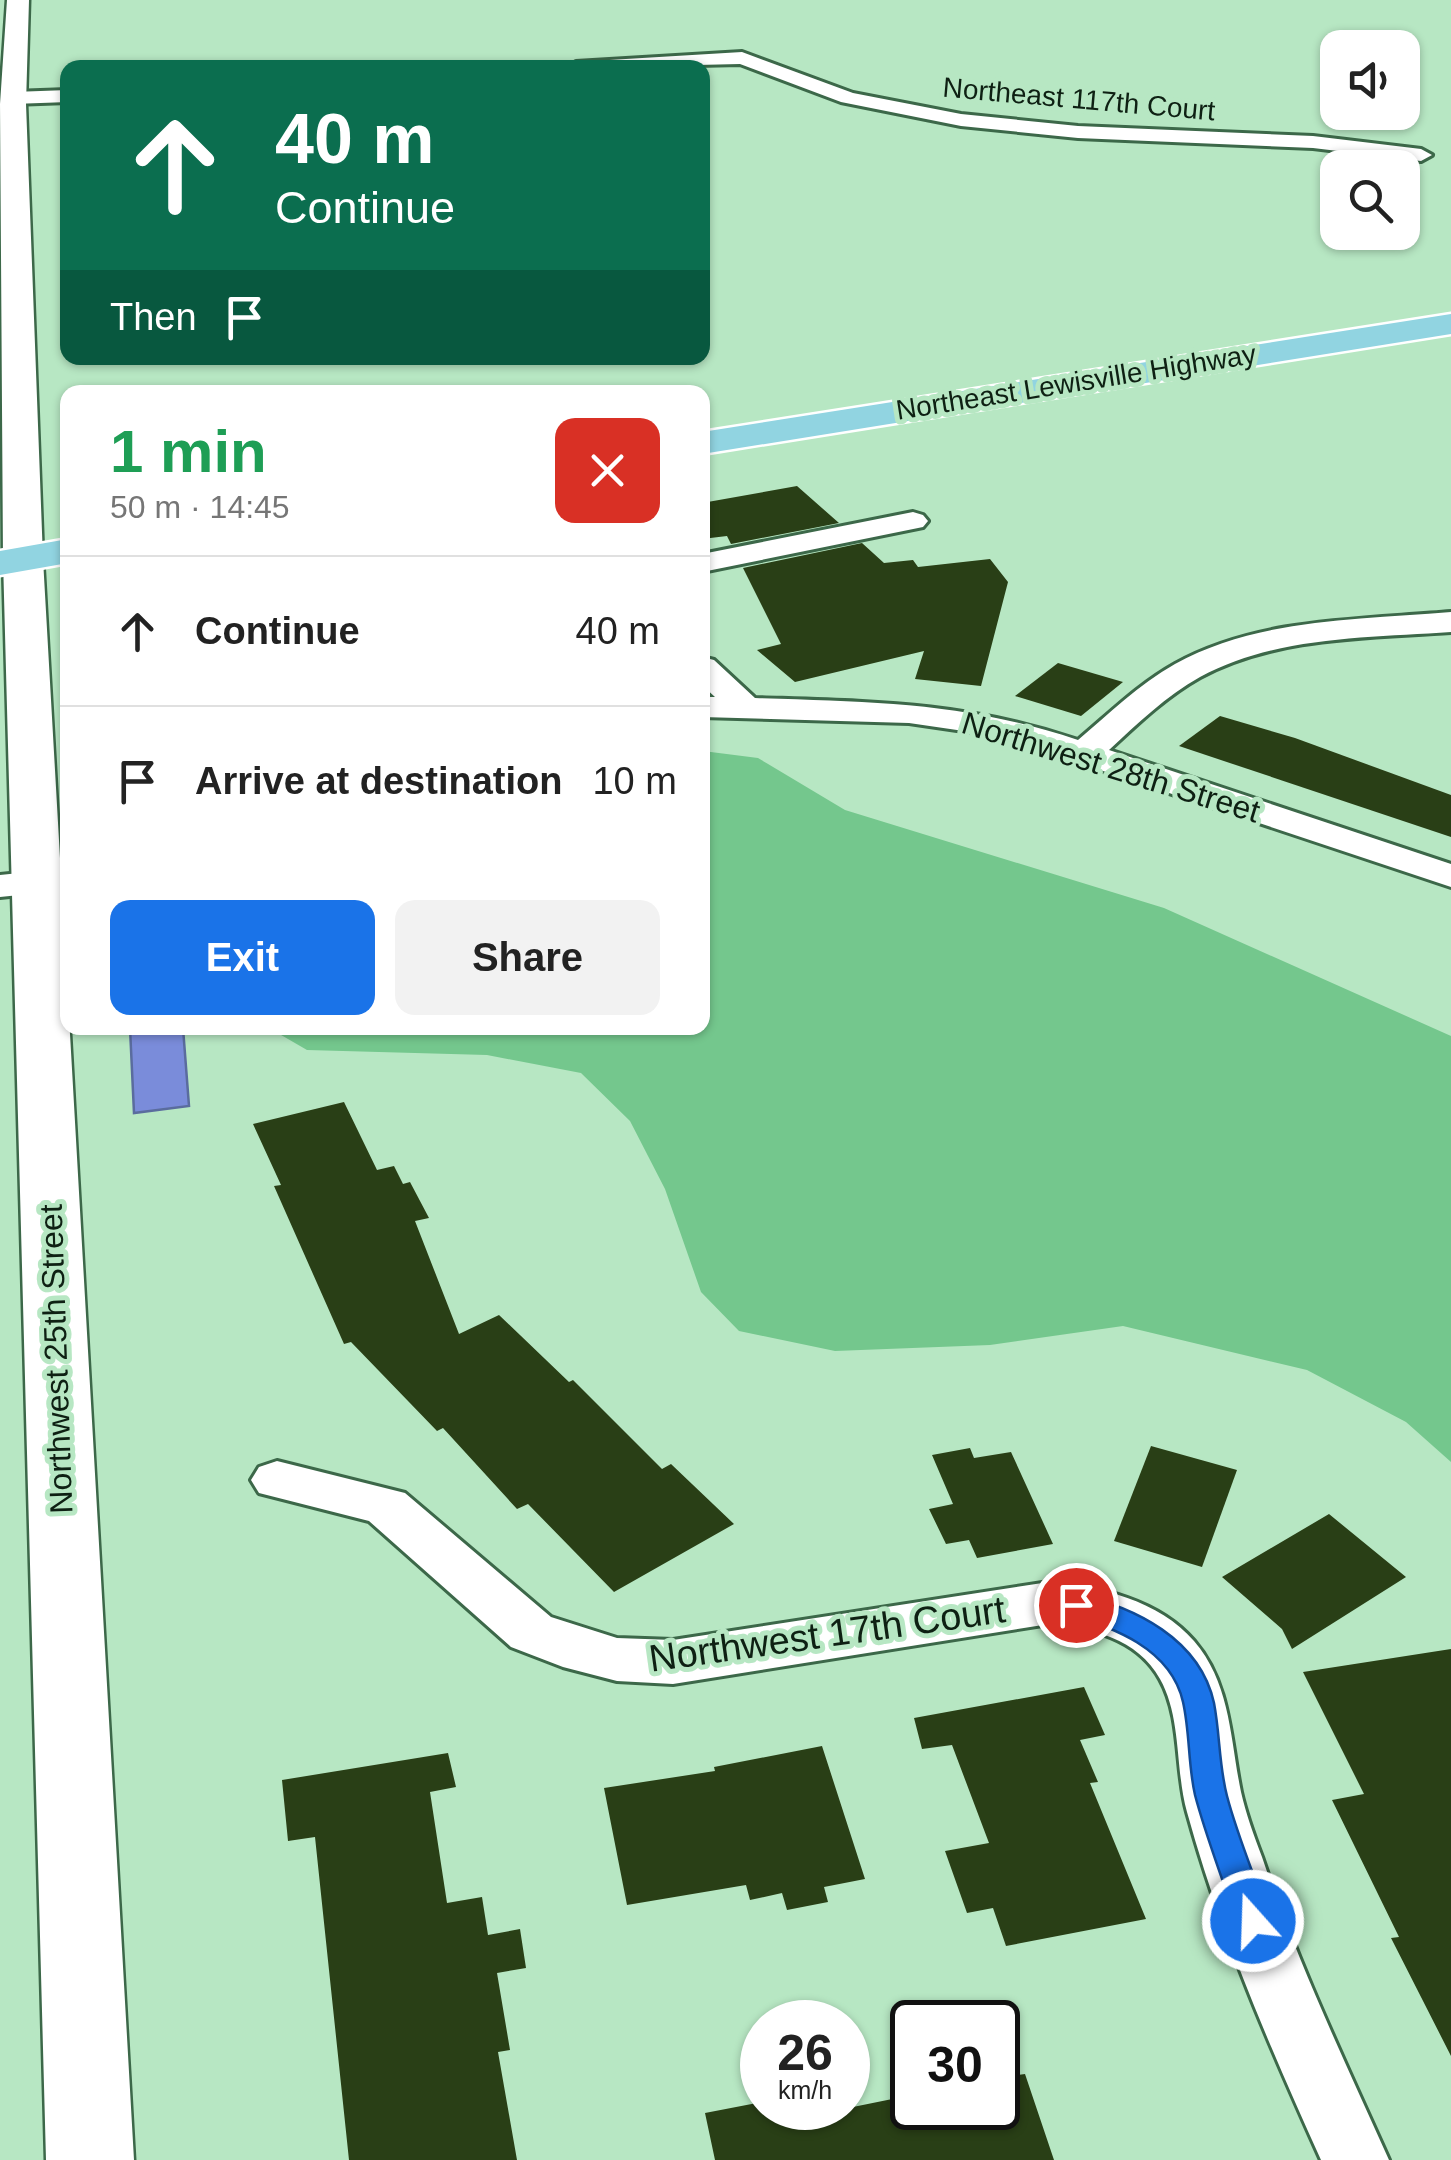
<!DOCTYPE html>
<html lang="en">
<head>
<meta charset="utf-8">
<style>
  body { margin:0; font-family:Arial,sans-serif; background:#f2f2f2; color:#222; height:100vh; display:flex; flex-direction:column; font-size:38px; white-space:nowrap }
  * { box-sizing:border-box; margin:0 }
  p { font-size:32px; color:#767676 }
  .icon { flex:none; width:55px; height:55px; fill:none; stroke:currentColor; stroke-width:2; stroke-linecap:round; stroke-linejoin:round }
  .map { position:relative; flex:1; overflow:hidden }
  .sheet { position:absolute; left:60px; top:385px; width:650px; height:650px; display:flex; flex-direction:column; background:#fff; border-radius:20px; box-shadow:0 2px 8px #0004 }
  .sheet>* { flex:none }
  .top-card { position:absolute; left:60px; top:60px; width:650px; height:305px; border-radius:20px; box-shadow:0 2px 8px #0004; background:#0b6e4f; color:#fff; overflow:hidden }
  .buttons { position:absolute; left:1320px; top:30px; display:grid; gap:20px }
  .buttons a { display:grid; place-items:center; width:100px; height:100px; border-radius:20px; background:#fff; box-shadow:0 2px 8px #0004; font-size:50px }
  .speed { position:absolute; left:740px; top:2000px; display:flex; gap:20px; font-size:50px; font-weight:700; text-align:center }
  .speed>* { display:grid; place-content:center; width:130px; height:130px; border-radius:50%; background:#fff; box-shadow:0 2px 8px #0004; line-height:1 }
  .speed small { font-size:25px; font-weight:400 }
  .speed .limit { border:5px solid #111; border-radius:15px; background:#fff; color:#111 }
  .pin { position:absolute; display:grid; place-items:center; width:85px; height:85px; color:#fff; margin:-42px; border:5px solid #fff; border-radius:50%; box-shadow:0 2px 10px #0007 }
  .me { position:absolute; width:110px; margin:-55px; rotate:340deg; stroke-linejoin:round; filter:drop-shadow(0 0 8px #0008) }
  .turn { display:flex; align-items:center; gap:35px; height:210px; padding:0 50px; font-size:45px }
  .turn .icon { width:130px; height:130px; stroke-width:2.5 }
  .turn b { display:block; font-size:70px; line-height:85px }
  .then { display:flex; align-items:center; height:95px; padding:0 50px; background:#0003; gap:20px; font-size:38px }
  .round { display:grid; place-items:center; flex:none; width:105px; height:105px; border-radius:20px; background:#f2f2f2 }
  .head { display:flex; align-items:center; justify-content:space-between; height:170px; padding:0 50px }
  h1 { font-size:60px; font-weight:700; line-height:75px; color:#1e9e55 }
  .cta { display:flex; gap:20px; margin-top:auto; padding:20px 50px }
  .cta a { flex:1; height:115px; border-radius:20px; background:#1a73e8; color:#fff; font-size:40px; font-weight:700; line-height:115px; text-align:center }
  .cta a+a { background:#f2f2f2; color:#222 }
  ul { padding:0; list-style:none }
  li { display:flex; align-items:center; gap:30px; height:150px; padding:0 50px; border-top:2px solid #e0e0e0 }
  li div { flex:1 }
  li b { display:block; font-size:38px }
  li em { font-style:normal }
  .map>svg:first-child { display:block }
  .green { fill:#74c78d }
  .water { fill:#7a8cda; stroke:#5a6c9e; stroke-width:2.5 }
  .building { fill:#293f16 }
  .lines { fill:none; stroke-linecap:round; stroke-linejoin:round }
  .street-casing { stroke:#3c6849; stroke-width:6 }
  .secondary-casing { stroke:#3c6849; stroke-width:5 }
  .primary-casing { stroke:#fff; stroke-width:5 }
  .street { fill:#fff; fill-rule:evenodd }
  .secondary { fill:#fff; fill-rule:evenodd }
  .primary { fill:#91d4e1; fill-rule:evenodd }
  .route { fill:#1a73e8; stroke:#114b97; stroke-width:2.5 }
  .labels { text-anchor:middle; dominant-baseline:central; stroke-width:10; stroke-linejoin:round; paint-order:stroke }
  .far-street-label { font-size:28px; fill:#0e2013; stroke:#b7e7c3 }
  .street-label { font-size:32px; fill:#0e2013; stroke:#b7e7c3 }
  .near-street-label { font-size:38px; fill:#0e2013; stroke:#b7e7c3 }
</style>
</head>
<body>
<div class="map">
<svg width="1451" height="2160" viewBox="0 0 1451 2160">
  <rect width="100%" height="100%" fill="#b7e7c3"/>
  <!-- green -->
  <path class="green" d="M703,751L758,758L845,810L1164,908L1451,1036V1462L1406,1422L1307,1370L1123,1326L990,1345L835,1351L739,1331L701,1292L665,1189L630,1121L581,1073L487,1055L307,1050L269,1028H702Z"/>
  <!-- water -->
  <path class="water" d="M130,1028H183L189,1106L134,1113Z"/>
  <!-- building -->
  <g class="building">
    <path d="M797,486L839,523L731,544L727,536L702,539V503Z"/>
    <path d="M862,543L884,563L913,560L918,567L990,559L1008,582L981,686L915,679L924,651L795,682L757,650L781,644L743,568Z"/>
    <path d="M1058,663L1123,682L1081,716L1015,696Z"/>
    <path d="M1220,716L1295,738L1451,795V837L1179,746Z"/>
    <path d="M344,1102L377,1170L394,1166L403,1184L410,1182L429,1218L415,1221L459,1334L499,1315L569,1382L573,1380L662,1469L671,1464L734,1524L614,1592L528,1504L517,1509L443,1428L437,1431L351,1342L344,1344L274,1186L281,1185L253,1124Z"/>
    <path d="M1151,1446L1237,1470L1202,1567L1114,1541Z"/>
    <path d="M970,1448L974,1458L1011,1452L1053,1544L977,1558L969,1540L946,1544L929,1509L953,1504L932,1455Z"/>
    <path d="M1329,1514L1406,1577L1292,1649L1282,1629L1222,1577Z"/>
    <path d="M1451,1649V2056L1391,1938L1399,1937L1332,1800L1364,1794L1303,1672Z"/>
    <path d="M1084,1687L1105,1735L1080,1740L1098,1782L1090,1783L1146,1919L1006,1946L993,1908L967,1913L945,1851L989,1843L952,1745L922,1749L914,1718Z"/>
    <path d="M822,1746L865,1879L824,1887L828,1902L787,1910L782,1893L750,1900L746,1885L627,1905L604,1788L715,1771L714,1767Z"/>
    <path d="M448,1753L456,1787L430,1792L447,1903L482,1897L488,1935L520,1929L526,1968L497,1973L510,2050L498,2052L517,2160H349L315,1837L288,1841L282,1780Z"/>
    <path d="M1025,2074L1054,2160H715L705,2113L762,2102V2108H848L912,2095V2108H998V2078Z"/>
  </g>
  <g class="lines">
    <defs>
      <g id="street">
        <path d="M742,52L853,93L961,114L1078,126L1313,136L1421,149L1432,155L1421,161L1313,148L1078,138L961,126L841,102L740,64L567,68L576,62Z"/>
        <path d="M68,90V102L13,104L3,98L13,92Z"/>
        <path d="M913,512L923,515L928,521L923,527L702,572V554Z"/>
        <path d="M1451,612V632C1367,638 1276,636 1200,677C1166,696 1137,724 1109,750L1451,864V887L998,736L909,723L702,717V697H715L702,685V657L714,660L755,698C874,702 965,702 1078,740C1109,714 1139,684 1175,664C1258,618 1359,620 1451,612Z"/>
        <path d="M68,868V890L0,897V875Z"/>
        <path d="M277,1461L405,1493L551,1617L617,1638L673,1640L1049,1582C1100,1587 1159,1600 1194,1641C1231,1684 1230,1739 1241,1792C1246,1814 1254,1836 1262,1857C1297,1961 1344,2060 1389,2160H1321C1270,2047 1220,1932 1187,1812C1175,1770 1182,1718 1160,1679C1138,1639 1091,1627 1049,1624L673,1684L617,1681L563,1667L511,1647L369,1521L259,1493L251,1480L259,1467Z"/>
      </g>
      <path id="secondary" d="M7,0H29L26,104L43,559L134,2160H46L3,559L0,104Z"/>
      <g id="primary">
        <path d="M1451,314V334L702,454V432Z"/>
        <path d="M68,539V563L0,575V551Z"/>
      </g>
    </defs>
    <!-- street casing -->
    <use href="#street" class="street-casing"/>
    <!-- secondary casing -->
    <use href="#secondary" class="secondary-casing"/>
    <!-- primary casing -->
    <use href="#primary" class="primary-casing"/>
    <!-- street -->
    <use href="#street" class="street"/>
    <!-- secondary -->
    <use href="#secondary" class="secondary"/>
    <!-- primary -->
    <use href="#primary" class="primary"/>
  </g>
  <!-- route -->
  <path class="route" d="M1076,1594C1135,1607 1200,1639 1214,1703C1220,1734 1219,1766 1227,1796C1238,1838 1256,1879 1270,1921L1265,1931L1253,1935L1241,1931L1236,1921C1223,1879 1206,1837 1195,1795C1188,1765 1190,1733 1183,1702C1171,1648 1112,1627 1066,1613L1062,1605L1066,1597Z"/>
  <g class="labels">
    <!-- far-street labels -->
    <g class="far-street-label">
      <text transform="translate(1079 99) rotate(5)">Northeast 117th Court</text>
      <text transform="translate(1076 382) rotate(-9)">Northeast Lewisville Highway</text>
    </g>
    <!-- street labels -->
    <g class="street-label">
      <text transform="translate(1111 767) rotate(17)">Northwest 28th Street</text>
      <text transform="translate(56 1359) rotate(-92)">Northwest 25th Street</text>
    </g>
    <!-- near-street labels -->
    <g class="near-street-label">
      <text transform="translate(827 1634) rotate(-8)">Northwest 17th Court</text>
    </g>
  </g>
</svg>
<div class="buttons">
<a><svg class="icon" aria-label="sound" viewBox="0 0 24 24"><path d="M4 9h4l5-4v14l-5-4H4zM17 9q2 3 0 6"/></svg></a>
<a><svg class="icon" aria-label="search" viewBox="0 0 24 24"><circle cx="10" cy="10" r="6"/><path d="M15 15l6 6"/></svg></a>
</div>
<div class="speed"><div>26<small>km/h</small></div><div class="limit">30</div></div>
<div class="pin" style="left:1076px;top:1605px;background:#d93025"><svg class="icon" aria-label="arrive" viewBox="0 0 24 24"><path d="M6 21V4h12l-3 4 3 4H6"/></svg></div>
<svg class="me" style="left:1253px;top:1921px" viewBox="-20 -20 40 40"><circle r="17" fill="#1a73e8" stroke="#fff" stroke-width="3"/><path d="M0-11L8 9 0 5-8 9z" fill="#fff"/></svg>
<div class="top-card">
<div class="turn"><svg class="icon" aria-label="ahead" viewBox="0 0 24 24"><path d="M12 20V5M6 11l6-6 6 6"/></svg><div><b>40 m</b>Continue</div></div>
<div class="then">Then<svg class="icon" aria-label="arrive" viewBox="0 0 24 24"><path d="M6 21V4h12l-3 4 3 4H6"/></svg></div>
</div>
<section class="sheet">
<div class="head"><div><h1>1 min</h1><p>50 m · 14:45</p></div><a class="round" style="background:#d93025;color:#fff"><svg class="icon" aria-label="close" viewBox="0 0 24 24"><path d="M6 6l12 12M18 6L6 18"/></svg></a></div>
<ul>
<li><svg class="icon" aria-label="ahead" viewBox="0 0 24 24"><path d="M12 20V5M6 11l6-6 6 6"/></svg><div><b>Continue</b></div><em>40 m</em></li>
<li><svg class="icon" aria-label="arrive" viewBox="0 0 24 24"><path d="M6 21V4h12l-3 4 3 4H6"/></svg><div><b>Arrive at destination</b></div><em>10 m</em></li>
</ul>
<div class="cta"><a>Exit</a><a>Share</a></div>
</section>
</div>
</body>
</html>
